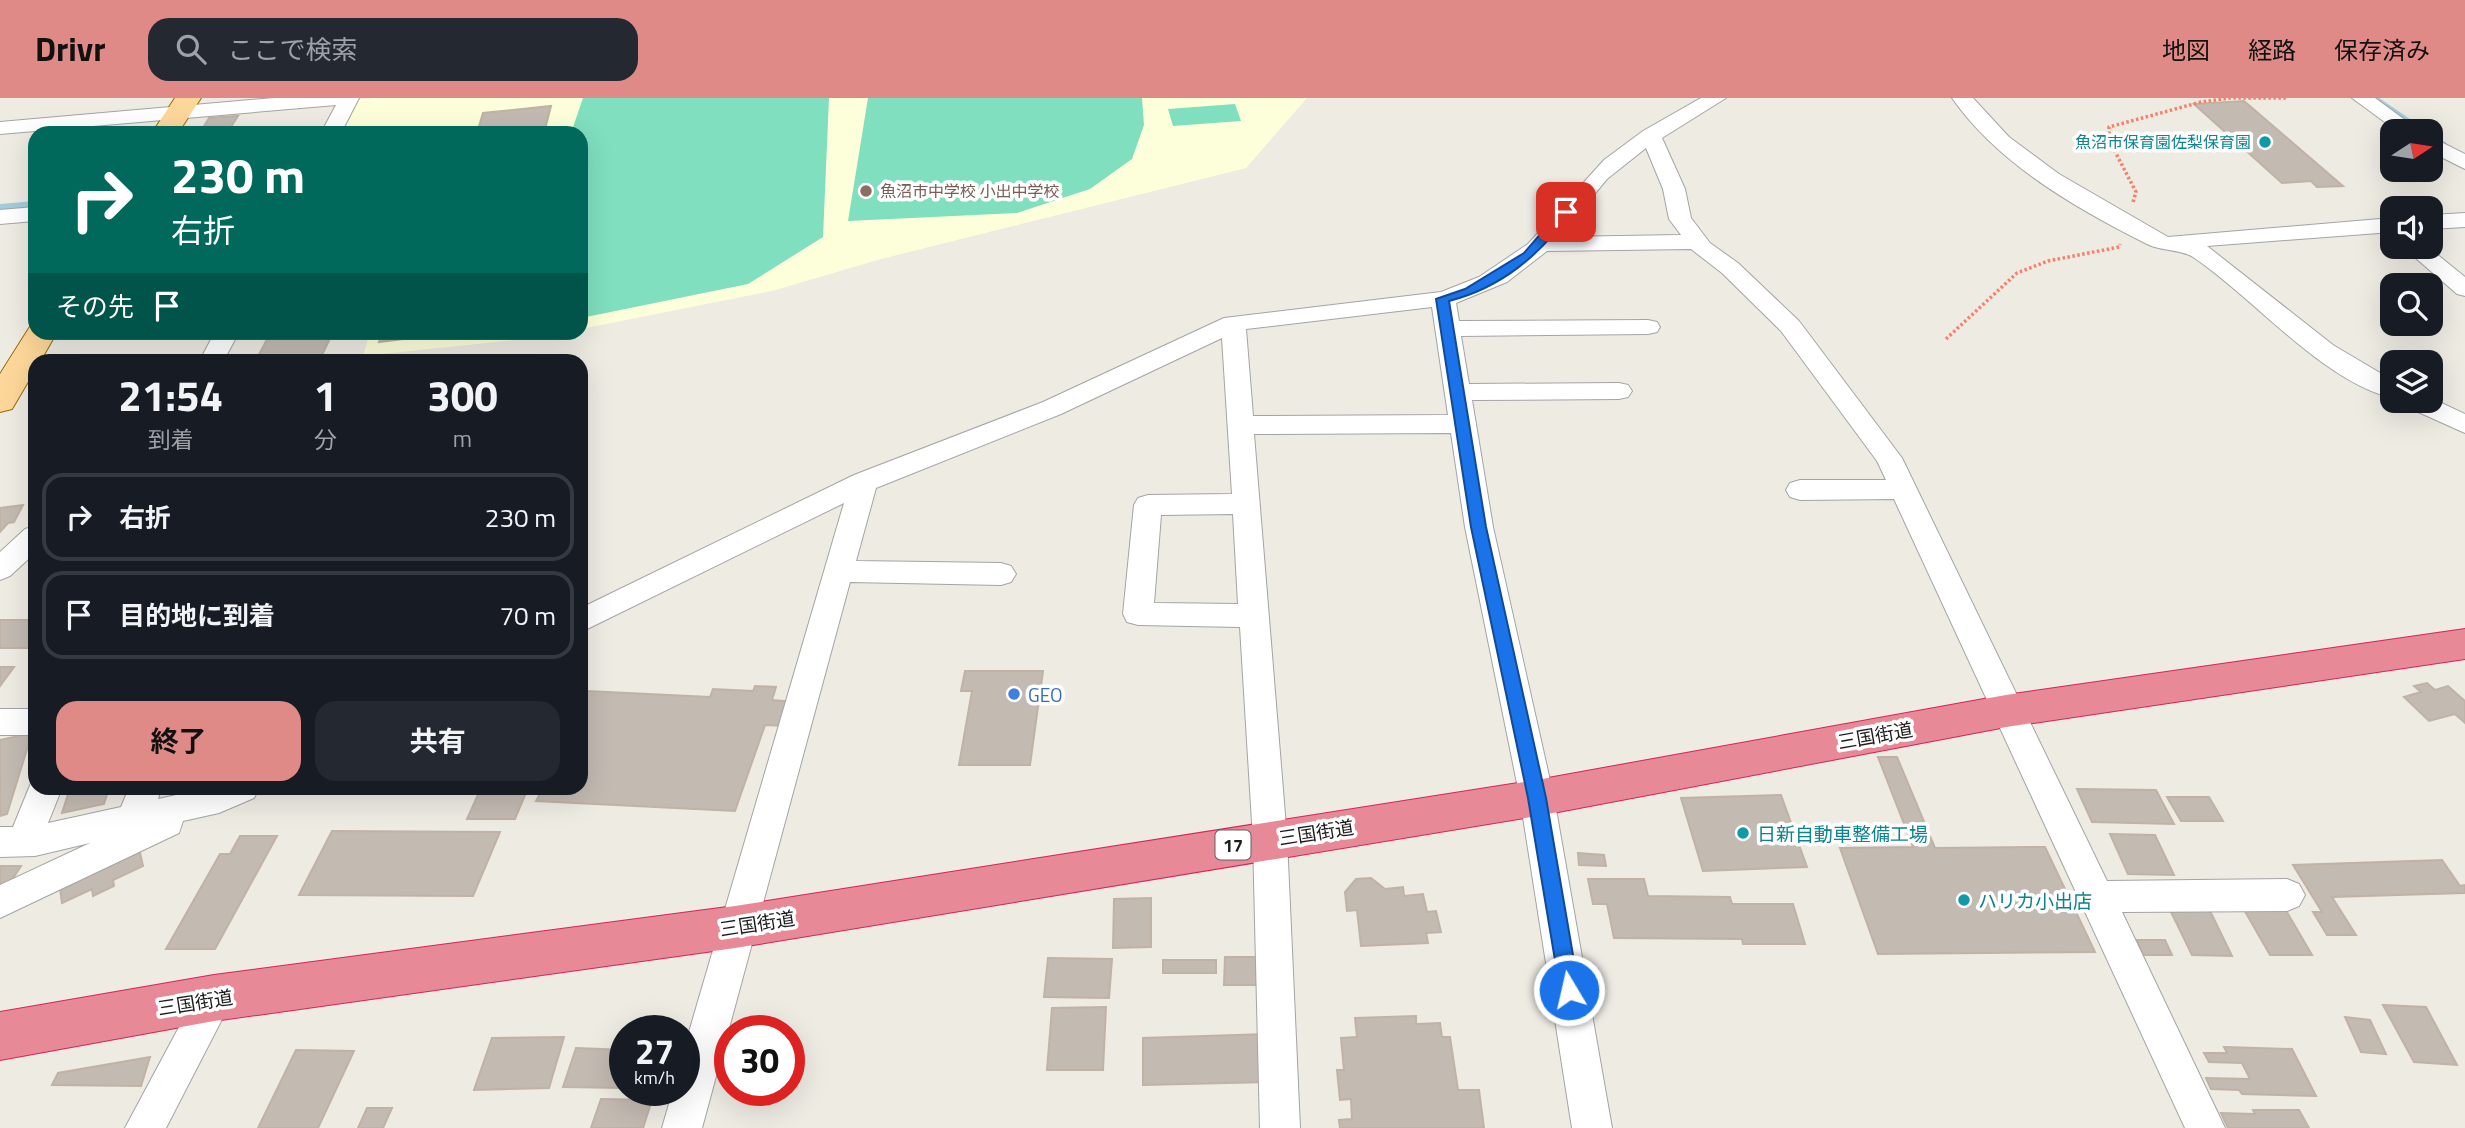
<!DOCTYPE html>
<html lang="ja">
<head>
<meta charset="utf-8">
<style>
  body { margin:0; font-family:"Titillium Web","Noto Sans JP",sans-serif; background:#242831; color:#f1f3f6; height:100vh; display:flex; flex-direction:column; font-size:26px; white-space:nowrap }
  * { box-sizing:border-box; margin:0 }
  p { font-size:23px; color:#9ea1a6 }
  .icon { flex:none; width:38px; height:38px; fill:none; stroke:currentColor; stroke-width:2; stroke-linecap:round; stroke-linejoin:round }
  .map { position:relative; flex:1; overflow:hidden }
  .panel { position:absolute; left:28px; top:256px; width:560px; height:441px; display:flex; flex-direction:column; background:#171b24; border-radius:21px; box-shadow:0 7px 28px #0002 }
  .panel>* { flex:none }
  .banner { position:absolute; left:28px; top:28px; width:560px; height:214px; border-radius:21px; box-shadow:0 7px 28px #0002; background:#00695c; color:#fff; overflow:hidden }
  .needle { width:46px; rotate:78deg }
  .tools { position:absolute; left:2380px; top:21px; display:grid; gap:14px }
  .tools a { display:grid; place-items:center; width:63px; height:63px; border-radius:14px; background:#171b24; box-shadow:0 7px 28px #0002; font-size:35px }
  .speed { position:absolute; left:609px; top:917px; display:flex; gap:14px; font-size:35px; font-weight:700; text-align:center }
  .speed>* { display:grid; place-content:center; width:91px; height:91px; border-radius:50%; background:#171b24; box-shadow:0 7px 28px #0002; line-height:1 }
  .speed small { font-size:18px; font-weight:400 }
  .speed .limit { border:10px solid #d22; background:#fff; color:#111 }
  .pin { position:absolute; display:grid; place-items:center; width:60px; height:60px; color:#fff; margin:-30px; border-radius:14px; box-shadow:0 4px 10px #0006 }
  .me { position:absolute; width:77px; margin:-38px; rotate:351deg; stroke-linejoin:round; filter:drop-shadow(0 0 5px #0008) }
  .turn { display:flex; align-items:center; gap:24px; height:147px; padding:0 28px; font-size:32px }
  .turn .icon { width:91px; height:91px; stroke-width:2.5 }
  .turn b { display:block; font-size:49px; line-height:60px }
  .then { display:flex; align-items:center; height:66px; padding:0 28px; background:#0003; gap:14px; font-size:26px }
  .eta { display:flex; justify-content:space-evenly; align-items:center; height:119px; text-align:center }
  .eta b { font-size:42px; font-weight:700; line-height:49px }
  .action { display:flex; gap:14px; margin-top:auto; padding:14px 28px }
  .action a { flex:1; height:80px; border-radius:21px; background:#df8a87; color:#111; font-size:28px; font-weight:700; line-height:80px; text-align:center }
  .action a+a { background:#242831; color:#f1f3f6 }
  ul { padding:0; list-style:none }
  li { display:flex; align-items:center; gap:21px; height:88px; margin:0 14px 10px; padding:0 14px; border:4px solid #363941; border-radius:21px }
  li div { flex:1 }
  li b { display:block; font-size:26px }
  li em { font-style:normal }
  header { display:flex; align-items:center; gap:42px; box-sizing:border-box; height:98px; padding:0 35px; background:#df8a87; color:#111 }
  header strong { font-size:33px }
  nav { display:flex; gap:38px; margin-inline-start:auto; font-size:24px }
  .search { width:490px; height:63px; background:#242831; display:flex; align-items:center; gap:18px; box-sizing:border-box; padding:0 24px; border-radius:21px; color:#9ea1a6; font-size:26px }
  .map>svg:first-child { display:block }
  .education { fill:#fdffdb }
  .pitch { fill:#7fdfbf }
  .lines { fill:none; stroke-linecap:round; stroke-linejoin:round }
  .stream { stroke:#a2cddd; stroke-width:6 }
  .building { fill:#c3bab2; stroke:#c0b2a5; stroke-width:2 }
  .minor-casing { stroke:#a4a4a4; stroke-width:2 }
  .major-casing { stroke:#966c00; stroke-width:2 }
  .highway-casing { stroke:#da2258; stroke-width:2 }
  .path { stroke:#fb7e67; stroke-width:3.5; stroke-dasharray:2.5 2.5; stroke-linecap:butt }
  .minor { fill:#fff; fill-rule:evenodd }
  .major { fill:#fdd79a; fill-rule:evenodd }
  .highway { fill:#e78996; fill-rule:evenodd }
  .route { fill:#1a73e8; stroke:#114b97; stroke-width:2 }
  .culture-dot { fill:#0f9aa8; stroke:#fff; stroke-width:2.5 }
  .education-dot { fill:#8d6e63; stroke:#fff; stroke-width:2.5 }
  .shop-dot { fill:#3f7fe0; stroke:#fff; stroke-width:2.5 }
  .labels { text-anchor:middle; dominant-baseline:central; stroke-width:7; stroke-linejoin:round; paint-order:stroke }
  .far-culture-label { font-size:16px; fill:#0d838f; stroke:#fff; text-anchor:end }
  .far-education-label { font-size:16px; fill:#785e54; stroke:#fff; text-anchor:start }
  .shield { fill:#fff; stroke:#616161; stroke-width:2 }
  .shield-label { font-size:18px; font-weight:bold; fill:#1d1d1d }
  .shop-label { font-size:19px; fill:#366cbe; stroke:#fff; text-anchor:start }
  .street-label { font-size:19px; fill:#1d1d1d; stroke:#fff }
  .culture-label { font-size:19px; fill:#0d838f; stroke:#fff; text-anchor:start }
</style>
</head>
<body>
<header>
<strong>Drivr</strong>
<div class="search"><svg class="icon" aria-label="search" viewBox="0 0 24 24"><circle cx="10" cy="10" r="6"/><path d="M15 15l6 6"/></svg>ここで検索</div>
<nav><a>地図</a><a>経路</a><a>保存済み</a></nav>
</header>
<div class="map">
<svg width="2465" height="1030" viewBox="0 0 2465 1030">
  <rect width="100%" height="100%" fill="#eeebe3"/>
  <!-- education -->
  <g class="education">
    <path d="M376,0H1307L1246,70L881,161L772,193L581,231V35H342L359,1Z"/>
    <path d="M370,235H564L535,240L363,258Z"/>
  </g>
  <!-- pitch -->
  <g class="pitch">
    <path d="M583,0H829L823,139L748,186L581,220V35H571Z"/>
    <path d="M868,0H1142L1144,27L1132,61L1090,91L1017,115L848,123Z"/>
    <path d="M1235,6L1241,23L1173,28L1168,11Z"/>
  </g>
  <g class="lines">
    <!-- stream -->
    <g class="stream">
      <path d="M2374,0L2422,33"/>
      <path d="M2431,38L2444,47"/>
      <path d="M0,109L35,106"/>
    </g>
  </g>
  <!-- building -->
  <g class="building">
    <path d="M2244,3L2343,88L2317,89L2311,83L2282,85L2194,6Z"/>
    <path d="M551,8L544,35H477L483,15Z"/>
    <path d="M238,18L227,35H200L209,20Z"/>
    <path d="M106,28L101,35H76L79,30Z"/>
    <path d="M271,234H333L322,257L256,262Z"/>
    <path d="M383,234H460L379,244Z"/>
    <path d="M23,407L14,424L8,425L0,434V410Z"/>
    <path d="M0,522H35L33,550H0Z"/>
    <path d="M0,569H14L0,588Z"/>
    <path d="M965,573H1043L1030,667H959L972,593H961Z"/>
    <path d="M2427,585L2435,592L2448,588L2465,603V625L2455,616L2429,623L2404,599L2421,594L2414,588Z"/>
    <path d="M755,588L776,589L772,602L794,604L786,628L765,627L735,713L536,703L543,690H581V607L587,593L710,599L713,591L753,593Z"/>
    <path d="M32,635L7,716L0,718V642Z"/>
    <path d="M1878,659H1897L1935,750L2045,749L2095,854L1878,856L1840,750L1913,749Z"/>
    <path d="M70,690H109L104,706L62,715Z"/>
    <path d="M481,690H528L515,721H467Z"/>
    <path d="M2077,691L2156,692L2174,726L2092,724Z"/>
    <path d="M1781,697L1807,769L1703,773L1681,700Z"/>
    <path d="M2167,699H2209L2223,723H2181Z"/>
    <path d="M332,733L500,734L473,798L299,797Z"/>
    <path d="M2110,736L2155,737L2174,777L2128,776Z"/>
    <path d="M240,738H277L215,851H166L220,756H230Z"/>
    <path d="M139,750L143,768L113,782L114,788L93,798L92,791L62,805L60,790Z"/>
    <path d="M1578,755L1604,757L1606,768L1579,767Z"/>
    <path d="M2442,762L2460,788L2465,787V795L2332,799L2356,837H2327L2313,814H2322L2293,767Z"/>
    <path d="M0,768H21L6,791H0Z"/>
    <path d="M1371,780L1385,791L1403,789L1404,798L1423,796L1427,814L1436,813L1441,834L1426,835L1428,845L1361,848L1357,812L1347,813L1345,794L1356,781Z"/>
    <path d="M1588,781H1644L1648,798L1730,799L1732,806H1793L1805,846H1743L1742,841L1614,840L1607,806H1593Z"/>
    <path d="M1151,800V849L1113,850L1114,801Z"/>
    <path d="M2183,808L2210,813L2232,858L2192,857L2171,814H2186Z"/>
    <path d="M2284,809L2312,857H2270L2243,810Z"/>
    <path d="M2136,842H2165L2172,857H2143Z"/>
    <path d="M1225,859H1261V887H1224Z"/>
    <path d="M1048,860L1112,861L1109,900L1044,899Z"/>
    <rect x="1163" y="862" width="53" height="13"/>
    <path d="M2383,907L2426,909L2457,967L2414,964Z"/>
    <path d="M1106,909L1103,972H1047L1052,910Z"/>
    <path d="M1416,918V926L1440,925L1442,939H1450L1458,992H1479L1484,1030H1340L1339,1022L1352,1021L1351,1001L1340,1002L1337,972H1344L1341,940L1357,939L1355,920Z"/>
    <path d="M2345,919L2370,922L2386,956L2361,954Z"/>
    <path d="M1267,936L1269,984L1143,987V940Z"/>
    <path d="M564,939L549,990L474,992L492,940Z"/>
    <path d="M2224,949L2292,951L2316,998L2242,996L2239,992L2211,991L2206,980L2250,981L2242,965L2209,964L2204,955H2227Z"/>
    <path d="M576,950L625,952V990L563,989Z"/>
    <path d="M296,952L354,953L318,1030H258Z"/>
    <path d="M150,959L141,988L52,987L58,975Z"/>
    <path d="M601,1001L652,1002L643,1030H591Z"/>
    <path d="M367,1010H392L383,1030H358Z"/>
    <path d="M2253,1012H2299L2309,1030H2228L2221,1015L2255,1016Z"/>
  </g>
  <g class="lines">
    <defs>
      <g id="minor">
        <path d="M274,0H359L341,35H321L336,7L0,36V24Z"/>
        <path d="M1701,0H1726L1662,40L1685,91L1691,120L1710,145L1738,165L1799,223L1902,360L2107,783L2287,781L2299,786L2305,797L2299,808L2287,813L2122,814L2225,1030H2185L1894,401L1800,402L1790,399L1786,392L1790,385L1800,382H1886L1877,363L1781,233L1722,175L1691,151L1547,153L1507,184L1456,205L1459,223L1648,222L1657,224L1660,229L1657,234L1648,236L1461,238L1469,286L1619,285L1628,287L1632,293L1628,299L1619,301L1472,302L1493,429L1554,700L1612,1030H1572L1520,700L1465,429L1451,335L1254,336L1287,741L1300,1030H1260L1253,741L1240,529L1138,527L1127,524L1123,516L1134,407L1138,400L1148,397L1232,396L1222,240L1061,316L876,390L856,463L1001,465L1011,468L1016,476L1011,484L1001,487L850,484L702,1030H662L673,992H684V951L844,405L581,534V510L854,377L1043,304L1224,220L1441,194L1479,179L1528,146L1604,62L1643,33ZM1646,50L1663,91L1669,121L1681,137L1559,139L1607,81ZM1432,209L1448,317L1253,318L1246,231ZM1233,416L1238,506L1154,505L1161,417Z"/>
        <path d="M1952,0H1973L2009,39L2059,76L2168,139L2392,120V134L2207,148L2333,247L2392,282V300C2322,283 2253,199 2193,159C2180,151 2161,153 2147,146C2077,111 1998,66 1952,0Z"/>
        <path d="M2352,0H2375L2420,33H2397Z"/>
        <path d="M2431,39L2465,56V71L2431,54Z"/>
        <path d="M35,109V123L0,126V112Z"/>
        <path d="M2465,115V129L2431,131V117Z"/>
        <path d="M2403,149H2428L2465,179V198L2457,196Z"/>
        <path d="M215,234H239L224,262H200Z"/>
        <path d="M2431,300L2465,316V335L2407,309L2403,303H2431Z"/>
        <path d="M35,428V455L10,478L0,482V454L25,431Z"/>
        <rect x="0" y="611" width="35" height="26"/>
        <path d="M33,680L35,690H62L48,725L121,709L129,690H161L158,701L208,690H259L254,700L219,715L183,723L179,735L0,820V787L90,745L35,758L0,759V729H13Z"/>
        <path d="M214,883L227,888L233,900L166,1030H125L201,888Z"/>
      </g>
      <g id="major">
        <path d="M175,0H201L178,35H152Z"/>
        <path d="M35,226V234H57L41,262H35V272L12,311L0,314V276L31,227Z"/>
      </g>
      <path id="highway" d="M2465,531V561L2006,629L1537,718L735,850L214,923L0,962V914L214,877L735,808L1537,682L2006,597Z"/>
    </defs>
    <!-- minor casing -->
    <use href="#minor" class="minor-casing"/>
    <!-- major casing -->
    <use href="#major" class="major-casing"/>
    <!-- highway casing -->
    <use href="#highway" class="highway-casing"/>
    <!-- path -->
    <g class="path">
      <path d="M2133,104L2136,94L2109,42V29L2201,4L2230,0H2288"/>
      <path d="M1946,241L2017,175L2048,163L2119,149L2120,146"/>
    </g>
    <!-- minor -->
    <use href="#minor" class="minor"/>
    <!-- major -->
    <use href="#major" class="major"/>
    <!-- highway -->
    <use href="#highway" class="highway"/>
  </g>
  <!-- route -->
  <path class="route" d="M1562,111L1572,114C1539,157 1503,189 1449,203L1486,429L1546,700L1579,892L1576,899L1569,902L1562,899L1560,892L1528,700L1471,429L1436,201L1465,191L1524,155Z"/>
  <!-- markers -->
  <g class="culture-dot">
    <circle cx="2265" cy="44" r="7"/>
    <circle cx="1743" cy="735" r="7"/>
    <circle cx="1964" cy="802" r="7"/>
  </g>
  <circle class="education-dot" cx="866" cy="93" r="7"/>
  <circle class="shop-dot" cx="1014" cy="596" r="7"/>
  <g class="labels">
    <!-- far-culture labels -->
    <g class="far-culture-label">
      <text x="2251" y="44">魚沼市保育園佐梨保育園</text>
    </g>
    <!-- far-education labels -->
    <g class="far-education-label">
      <text x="880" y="93">魚沼市中学校 小出中学校</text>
    </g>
    <!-- shield labels -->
    <rect class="shield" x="1215.5" y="732.5" width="35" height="29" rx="5"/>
    <g class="shield-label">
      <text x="1233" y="747">17</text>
    </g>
    <!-- shop labels -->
    <g class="shop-label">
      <text x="1028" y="596">GEO</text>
    </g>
    <!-- street labels -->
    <g class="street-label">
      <text transform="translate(1875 637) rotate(-10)">三国街道</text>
      <text transform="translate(1316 734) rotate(-9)">三国街道</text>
      <text transform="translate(757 825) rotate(-9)">三国街道</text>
      <text transform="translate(195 904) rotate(-9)">三国街道</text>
    </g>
    <!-- culture labels -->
    <g class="culture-label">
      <text x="1757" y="735">日新自動車整備工場</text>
      <text x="1978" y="802">ハリカ小出店</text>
    </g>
  </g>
</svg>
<div class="tools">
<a><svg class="needle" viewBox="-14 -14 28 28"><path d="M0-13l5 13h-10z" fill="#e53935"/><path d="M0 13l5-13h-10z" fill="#9ea1a6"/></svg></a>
<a><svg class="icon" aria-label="sound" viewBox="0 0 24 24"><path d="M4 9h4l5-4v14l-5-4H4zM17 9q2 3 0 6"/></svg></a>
<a><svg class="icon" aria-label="search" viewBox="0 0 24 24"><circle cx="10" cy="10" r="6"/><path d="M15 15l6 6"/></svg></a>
<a><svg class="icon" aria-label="layers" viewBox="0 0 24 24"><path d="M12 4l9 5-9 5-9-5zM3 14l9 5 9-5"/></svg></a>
</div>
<div class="speed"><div>27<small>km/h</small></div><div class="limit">30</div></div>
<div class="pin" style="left:1566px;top:114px;background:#d93025"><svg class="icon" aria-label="arrive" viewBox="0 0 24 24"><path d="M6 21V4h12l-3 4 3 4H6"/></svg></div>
<svg class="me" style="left:1569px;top:892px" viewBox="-20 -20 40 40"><circle r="17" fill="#1a73e8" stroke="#fff" stroke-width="3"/><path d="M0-11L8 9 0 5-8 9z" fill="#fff"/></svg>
<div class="banner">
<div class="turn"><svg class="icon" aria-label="right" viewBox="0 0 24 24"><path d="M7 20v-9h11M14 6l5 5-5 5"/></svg><div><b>230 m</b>右折</div></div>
<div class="then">その先<svg class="icon" aria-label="arrive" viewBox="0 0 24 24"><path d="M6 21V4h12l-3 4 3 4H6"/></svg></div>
</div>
<section class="panel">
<div class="eta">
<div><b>21:54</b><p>到着</p></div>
<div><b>1</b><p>分</p></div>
<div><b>300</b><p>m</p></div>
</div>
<ul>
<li><svg class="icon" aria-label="right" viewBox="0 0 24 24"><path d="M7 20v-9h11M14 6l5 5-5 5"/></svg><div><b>右折</b></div><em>230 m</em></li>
<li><svg class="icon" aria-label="arrive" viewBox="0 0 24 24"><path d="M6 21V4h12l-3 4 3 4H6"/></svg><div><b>目的地に到着</b></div><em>70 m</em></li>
</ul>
<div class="action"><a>終了</a><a>共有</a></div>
</section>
</div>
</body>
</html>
